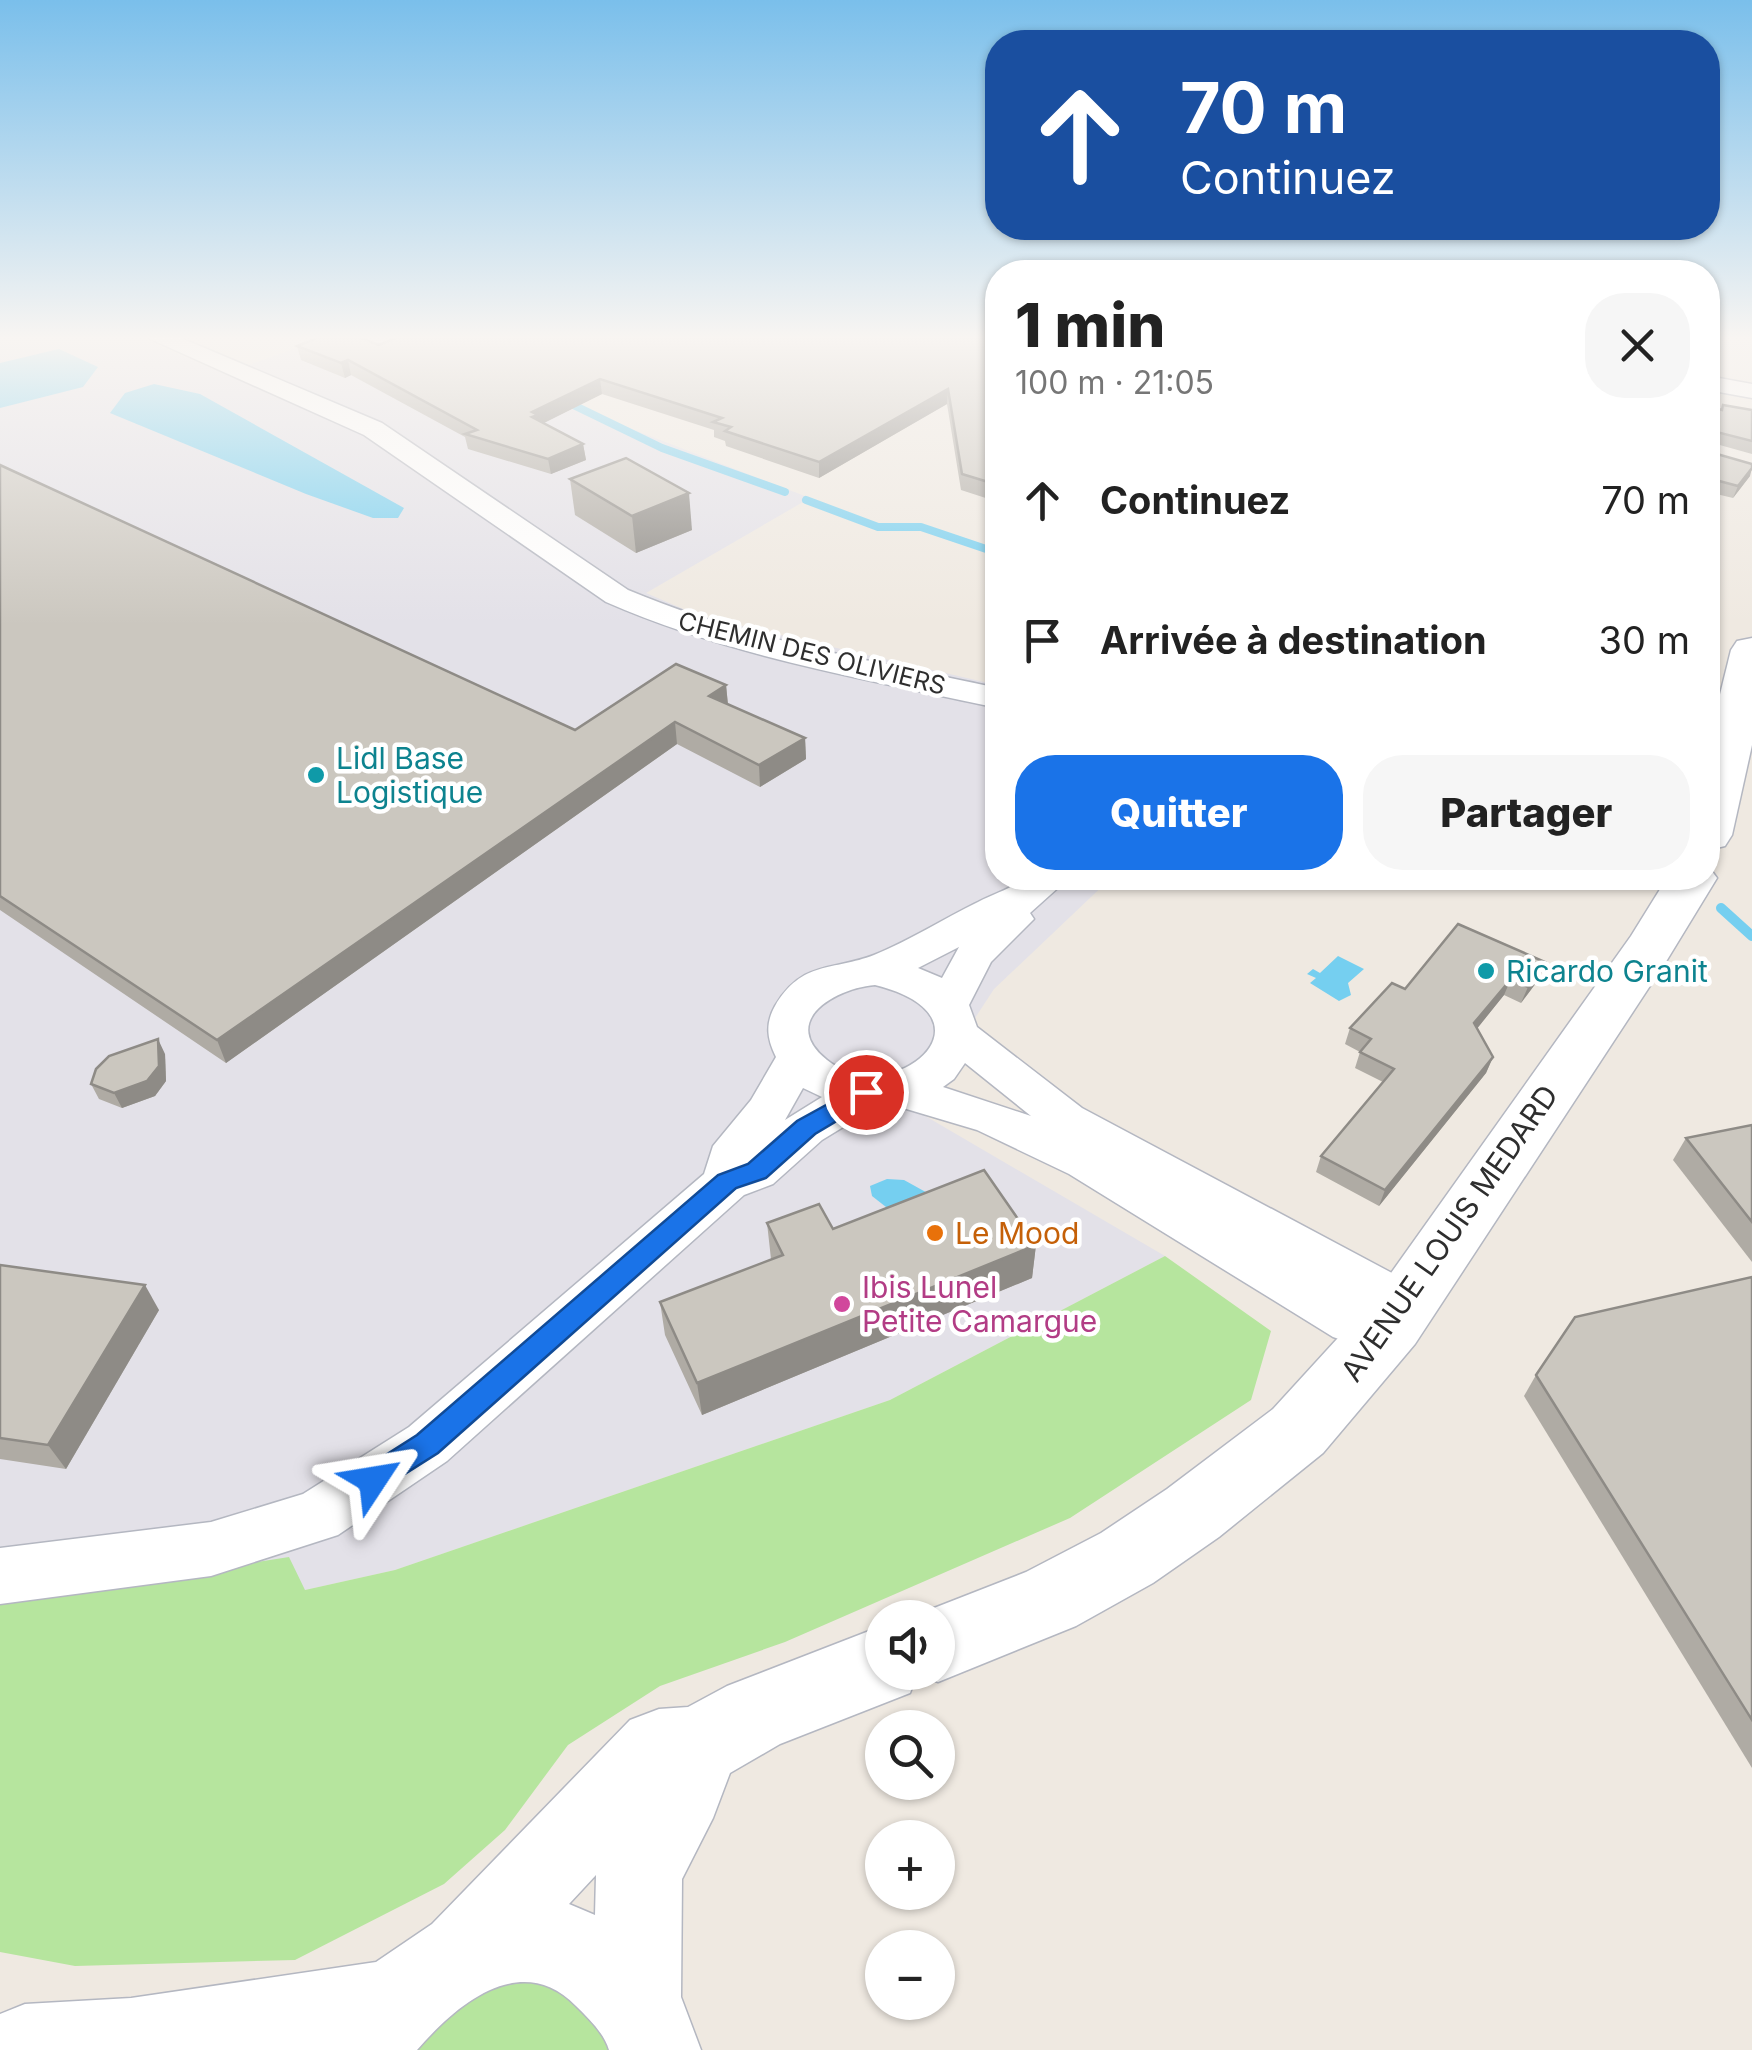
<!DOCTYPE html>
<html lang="fr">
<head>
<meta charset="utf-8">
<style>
  body { margin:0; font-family:Inter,sans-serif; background:#f6f6f6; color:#222; height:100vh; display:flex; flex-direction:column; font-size:38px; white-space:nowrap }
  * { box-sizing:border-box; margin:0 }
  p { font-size:32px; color:#767676 }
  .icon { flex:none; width:55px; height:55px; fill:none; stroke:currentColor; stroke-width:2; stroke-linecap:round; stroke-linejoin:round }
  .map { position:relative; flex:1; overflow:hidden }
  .panel { position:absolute; left:985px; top:260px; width:735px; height:630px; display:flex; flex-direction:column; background:#fff; border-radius:40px; box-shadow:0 2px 8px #0004 }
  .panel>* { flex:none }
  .hud { position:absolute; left:985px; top:30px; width:735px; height:210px; border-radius:40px; box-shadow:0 2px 8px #0004; background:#1a4fa0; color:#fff; overflow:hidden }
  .tools { position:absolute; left:865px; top:1600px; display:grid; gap:20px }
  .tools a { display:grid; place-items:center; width:90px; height:90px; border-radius:50%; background:#fff; box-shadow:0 2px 8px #0004; font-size:50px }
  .pin { position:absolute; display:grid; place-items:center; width:85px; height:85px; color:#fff; margin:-42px; border:5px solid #fff; border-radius:50%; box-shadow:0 2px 10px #0007 }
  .me { position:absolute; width:110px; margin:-55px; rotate:57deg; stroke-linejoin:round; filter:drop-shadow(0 0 8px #0008) }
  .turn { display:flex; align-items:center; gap:35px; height:210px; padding:0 30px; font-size:45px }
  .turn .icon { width:130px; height:130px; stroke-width:2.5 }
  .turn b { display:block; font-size:70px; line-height:85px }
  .round { display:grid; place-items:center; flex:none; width:105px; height:105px; border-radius:40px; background:#f6f6f6 }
  .headline { display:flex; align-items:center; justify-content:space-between; height:170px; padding:0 30px }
  h1 { font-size:60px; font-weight:800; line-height:75px }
  .primary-button { display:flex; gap:20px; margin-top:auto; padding:20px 30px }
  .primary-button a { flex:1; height:115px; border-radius:40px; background:#1a73e8; color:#fff; font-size:40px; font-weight:800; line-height:115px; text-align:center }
  .primary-button a+a { background:#f6f6f6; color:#222 }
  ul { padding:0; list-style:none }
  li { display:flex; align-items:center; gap:30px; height:140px; padding:0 30px }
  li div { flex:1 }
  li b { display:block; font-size:38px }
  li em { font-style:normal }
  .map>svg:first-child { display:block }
  .industrial { fill:#e3e1e8 }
  .green { fill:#b6e59e }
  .water { fill:#75cff0 }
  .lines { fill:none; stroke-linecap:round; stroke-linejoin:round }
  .stream-far1 { stroke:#75cff0; stroke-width:8 }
  .stream { stroke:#75cff0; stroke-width:10 }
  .street-casing { stroke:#b4b7c1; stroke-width:3 }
  .secondary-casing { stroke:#b4b7c1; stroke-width:3 }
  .street { fill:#fff; fill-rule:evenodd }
  .secondary { fill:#fff; fill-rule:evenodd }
  .wall { fill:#afaba4 }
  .shaded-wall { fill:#8e8b86 }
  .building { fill:#cbc7bf; stroke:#8e8b86; stroke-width:2.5 }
  .route { fill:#1a73e8; stroke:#114b97; stroke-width:2.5 }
  .culture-dot { fill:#0f9aa8; stroke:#fff; stroke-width:4 }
  .food-dot { fill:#e8710a; stroke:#fff; stroke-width:4 }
  .hotel-dot { fill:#d1479c; stroke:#fff; stroke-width:4 }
  .labels { text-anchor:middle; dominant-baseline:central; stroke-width:9; stroke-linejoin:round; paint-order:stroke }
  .far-street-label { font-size:25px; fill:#2e2e2e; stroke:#fff }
  .culture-label { font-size:30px; fill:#0d838f; stroke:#fff; text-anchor:start }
  .food-label { font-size:30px; fill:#c56008; stroke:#fff; text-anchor:start }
  .street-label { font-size:30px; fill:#2e2e2e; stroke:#fff }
  .hotel-label { font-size:30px; fill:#b23c85; stroke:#fff; text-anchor:start }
</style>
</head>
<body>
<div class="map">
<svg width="1752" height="2050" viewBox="0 0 1752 2050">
  <rect width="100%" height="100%" fill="#efe9e1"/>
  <!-- industrial -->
  <path class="industrial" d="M0,338H140L225,374L323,338H397L810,498L646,593L702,617L997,685L998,878H1111L994,989L915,1110L1165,1256L890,1400L395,1570L305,1590L0,1603Z"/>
  <!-- green -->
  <g class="green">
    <path d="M1165,1256L1271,1331L1251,1400L1070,1518L785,1642L660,1686L568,1745L505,1830L444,1884L295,1960L75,1966L0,1952V1603L289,1557L305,1590L395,1570L890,1400Z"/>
    <path d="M522,1979L561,1985L622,2050H408L482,1987Z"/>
  </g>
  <!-- water -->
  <g class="water">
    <path d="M59,349L98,367L83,387L0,408V363Z"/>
    <path d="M154,384L200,394L404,508L398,518H373L306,494L110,413L125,393Z"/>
    <path d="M1338,956L1364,969L1348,983L1351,995L1339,1001L1310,983L1316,978L1307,974L1313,969L1320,973Z"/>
    <path d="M887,1179L904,1180L951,1206L916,1220L886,1207L872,1196L870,1186Z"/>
  </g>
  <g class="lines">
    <!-- stream-far1 -->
    <g class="stream-far1">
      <path d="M563,400L662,448L785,492"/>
      <path d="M806,500L878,527H921L998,553"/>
    </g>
    <!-- stream -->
    <path class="stream" d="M1721,908L1752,936"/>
    <defs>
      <g id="street">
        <path d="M148,338H181L382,423L628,590C747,640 872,661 998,688V708C865,679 732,657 606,602L364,435Z"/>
        <path d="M1708,376L1752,384V398L1708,390Z"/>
        <path d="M1025,878H1069L1030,913L1034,919L991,962L969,1005L977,1027L1082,1108L1392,1273L1417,1324L1410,1339C1385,1348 1358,1346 1333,1337L1069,1174L977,1130L893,1105L876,1107L822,1140L773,1184L744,1195L447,1461L338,1535L211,1576L0,1604V1548L211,1522L303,1494L409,1427L704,1174L713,1146L751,1100L776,1057C767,1039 765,1024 775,1006C802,960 833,971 874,955C911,940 943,919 978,902C995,893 1009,890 1025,878ZM959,947L942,978L918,968ZM875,985C1006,1018 891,1112 827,1060C778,1021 836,988 875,985ZM965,1063L1031,1116L943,1087L954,1079ZM803,1088L822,1097L785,1120Z"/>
      </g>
      <g id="secondary">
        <path d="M1752,638V745L1732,835L1725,846L1708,850V743L1731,650L1737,641Z"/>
        <path d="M1708,866L1717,878L1667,960L1415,1344L1323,1453L1219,1537L1153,1583L1076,1626L938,1682L917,1674L910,1693L780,1744L730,1773L713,1818L682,1879L681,1997L701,2050H609C604,2033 589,2019 576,2006C521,1950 457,2004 417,2050H0V2014L25,2004L131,1998L376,1962L432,1924L630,1720L659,1709L688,1707L727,1686L882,1626V1672H938V1618L911,1617L1026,1572L1101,1533L1167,1489L1273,1409L1369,1304L1631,936L1667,878H1708ZM596,1875L595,1915L569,1904Z"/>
      </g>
    </defs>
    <!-- street casing -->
    <use href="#street" class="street-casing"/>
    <!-- secondary casing -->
    <use href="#secondary" class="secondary-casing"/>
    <!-- street -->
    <use href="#street" class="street"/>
    <!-- secondary -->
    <use href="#secondary" class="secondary"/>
  </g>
  <!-- wall -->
  <g class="wall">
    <path d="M998,338V502L961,490L947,404L819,478L726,446L725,441L714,437V430L602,394L543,423L583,444L586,460L551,474L468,449L465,437L351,375L345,378L301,360L297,346Z"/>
    <path d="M1708,406L1721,410H1752V454L1709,442L1710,452L1750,476L1733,498L1708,492Z"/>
    <path d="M0,465L575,730L726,685L728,704L805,738L806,759L760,787L677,744L226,1063L0,910Z"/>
    <path d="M570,479L692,530L636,553L575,515Z"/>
    <path d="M1545,962L1539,979L1521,1003L1504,995L1477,1028L1493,1057L1486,1073L1379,1206L1316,1172L1321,1156L1383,1082L1355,1068L1360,1052L1345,1044L1350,1028L1405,989Z"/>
    <path d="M165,1054L166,1081L155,1096L122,1108L99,1099L91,1084Z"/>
    <path d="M1752,1125V1262L1673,1160L1686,1138Z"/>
    <path d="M767,1223L1036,1245L1032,1278L702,1415L665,1335L660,1302L771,1259Z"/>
    <path d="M0,1265L159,1310L66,1469L0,1459Z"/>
    <path d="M1752,1277V1768L1524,1396L1536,1375Z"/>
  </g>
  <!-- shaded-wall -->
  <g class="shaded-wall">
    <path d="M348,360L351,375L345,378L341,363Z"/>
    <path d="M600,379L602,394L540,425L534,433L532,412Z"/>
    <path d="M948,389L947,404L819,478V462Z"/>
    <path d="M583,444L586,460L551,474L548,459Z"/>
    <path d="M1752,468L1750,476L1733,498L1738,486Z"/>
    <path d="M689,493L692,530L636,553L632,516Z"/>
    <path d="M726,685L728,706L709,696Z"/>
    <path d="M675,722L677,744L226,1063L217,1040Z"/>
    <path d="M805,738L806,759L760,787L759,765Z"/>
    <path d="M1545,962L1539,979L1521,1003L1528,987Z"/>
    <path d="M1511,979L1504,995L1468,1040L1474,1023Z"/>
    <path d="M158,1039L165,1054L166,1081L155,1096L122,1108L114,1093Z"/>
    <path d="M1493,1057L1486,1073L1379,1206L1385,1190Z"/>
    <path d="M1036,1245L1032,1278L702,1415L697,1383Z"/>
    <path d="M145,1285L159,1310L66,1469L48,1445Z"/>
  </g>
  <!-- building -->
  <g class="building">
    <path d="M317,338H361L379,345L396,338H998V485L962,474L948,389L819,462L725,431L731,427L713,422L722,418L600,379L532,412L538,415L532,417L583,444L548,459L465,434L477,430L348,360L341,363L297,346Z"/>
    <path d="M1723,405L1752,410V441L1713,431L1709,434L1710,452L1752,464V468L1738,486L1708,478V406L1722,410Z"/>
    <path d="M626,458L689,493L632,516L570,479Z"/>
    <path d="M0,465L575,730L676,664L726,685L709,696L805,738L759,765L675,722L217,1040L0,896Z"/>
    <path d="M1458,924L1545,962L1528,987L1511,979L1474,1023L1493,1057L1385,1190L1321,1156L1394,1069L1360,1052L1371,1039L1350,1028L1392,983L1405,989Z"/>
    <path d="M158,1039L159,1066L147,1081L114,1093L91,1084L96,1069L109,1056Z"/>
    <path d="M1752,1125V1222L1686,1138Z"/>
    <path d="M984,1170L1036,1245L697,1383L660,1302L783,1255L767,1223L819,1204L833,1229Z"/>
    <path d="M0,1265L145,1285L48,1445L0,1438Z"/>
    <path d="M1752,1277V1720L1536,1375L1575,1317Z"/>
  </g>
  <!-- sky -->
  <linearGradient id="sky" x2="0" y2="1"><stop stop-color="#7abfeb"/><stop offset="0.54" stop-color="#f8f5f2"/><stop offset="1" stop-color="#f8f5f2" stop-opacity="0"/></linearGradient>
  <rect width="1752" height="625" fill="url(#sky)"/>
  <!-- route -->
  <path class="route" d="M866,1083L875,1086L878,1092L875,1098L815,1134L766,1178L736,1188L438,1453L373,1494L362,1490L358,1480L362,1470L417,1435L718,1175L748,1164L797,1121Z"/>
  <!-- markers -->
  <g class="culture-dot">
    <circle cx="316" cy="775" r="10"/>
    <circle cx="1486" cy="971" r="10"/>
  </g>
  <circle class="food-dot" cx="935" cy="1233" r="10"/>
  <circle class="hotel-dot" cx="842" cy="1304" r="10"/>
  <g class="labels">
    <!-- far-street labels -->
    <g class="far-street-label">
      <text transform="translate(812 653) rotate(14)">CHEMIN DES OLIVIERS</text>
    </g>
    <!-- culture labels -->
    <g class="culture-label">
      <text x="336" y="758">Lidl Base<tspan x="336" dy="34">Logistique</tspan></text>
      <text x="1506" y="971">Ricardo Granit</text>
    </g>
    <!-- food labels -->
    <g class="food-label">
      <text x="955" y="1233">Le Mood</text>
    </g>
    <!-- street labels -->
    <g class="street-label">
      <text transform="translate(1449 1233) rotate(-55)">AVENUE LOUIS MEDARD</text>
    </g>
    <!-- hotel labels -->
    <g class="hotel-label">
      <text x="862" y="1287">Ibis Lunel<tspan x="862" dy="34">Petite Camargue</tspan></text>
    </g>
  </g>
</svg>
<div class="tools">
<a><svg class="icon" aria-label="sound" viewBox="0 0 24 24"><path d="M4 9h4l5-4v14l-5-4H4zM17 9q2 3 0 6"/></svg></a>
<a><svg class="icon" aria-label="search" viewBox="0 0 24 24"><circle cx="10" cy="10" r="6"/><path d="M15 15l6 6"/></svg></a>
<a>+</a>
<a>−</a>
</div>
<div class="pin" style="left:866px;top:1092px;background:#d93025"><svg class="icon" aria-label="arrive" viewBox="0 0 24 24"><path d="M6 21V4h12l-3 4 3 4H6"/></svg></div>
<svg class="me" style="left:373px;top:1480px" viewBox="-20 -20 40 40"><path d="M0-17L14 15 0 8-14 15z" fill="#1a73e8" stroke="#fff" stroke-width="4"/></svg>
<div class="hud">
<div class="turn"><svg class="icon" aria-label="ahead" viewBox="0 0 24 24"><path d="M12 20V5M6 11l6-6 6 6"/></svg><div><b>70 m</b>Continuez</div></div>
</div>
<section class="panel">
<div class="headline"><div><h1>1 min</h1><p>100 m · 21:05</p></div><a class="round"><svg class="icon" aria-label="close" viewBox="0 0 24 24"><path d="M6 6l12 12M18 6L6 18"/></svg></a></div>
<ul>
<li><svg class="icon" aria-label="ahead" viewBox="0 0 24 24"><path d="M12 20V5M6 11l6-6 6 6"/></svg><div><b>Continuez</b></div><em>70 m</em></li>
<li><svg class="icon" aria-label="arrive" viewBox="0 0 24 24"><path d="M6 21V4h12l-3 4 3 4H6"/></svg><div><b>Arrivée à destination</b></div><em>30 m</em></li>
</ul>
<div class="primary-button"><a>Quitter</a><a>Partager</a></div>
</section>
</div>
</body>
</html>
